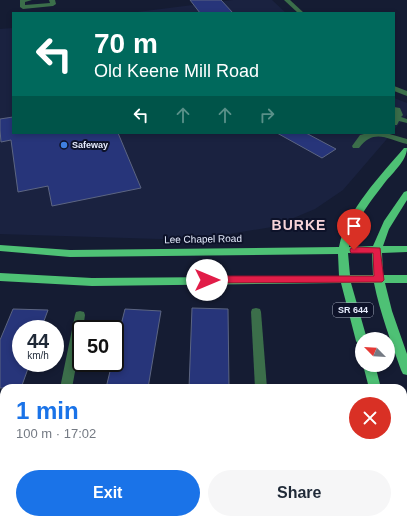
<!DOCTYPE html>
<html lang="en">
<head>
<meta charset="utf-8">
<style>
  body { margin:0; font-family:Helvetica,sans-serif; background:#f6f6f7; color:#1f2937; height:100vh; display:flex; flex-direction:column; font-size:15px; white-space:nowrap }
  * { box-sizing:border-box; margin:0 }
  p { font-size:13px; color:#747a83 }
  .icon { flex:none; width:22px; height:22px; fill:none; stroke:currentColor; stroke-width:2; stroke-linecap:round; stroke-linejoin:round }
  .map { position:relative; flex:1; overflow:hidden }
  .panel { position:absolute; left:0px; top:384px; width:407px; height:140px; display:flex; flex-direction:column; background:#fff; border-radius:12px 12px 0 0; box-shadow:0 2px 6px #0003 }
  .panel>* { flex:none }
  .guide { position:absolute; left:12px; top:12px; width:383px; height:122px; border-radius:0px; box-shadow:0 2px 6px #0003; background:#00695c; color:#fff; overflow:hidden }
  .needle { width:26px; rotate:294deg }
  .tools { position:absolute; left:355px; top:332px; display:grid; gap:8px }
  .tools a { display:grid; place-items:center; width:40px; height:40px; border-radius:50%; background:#fff; box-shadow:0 2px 6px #0003; font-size:20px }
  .speed { position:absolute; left:12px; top:320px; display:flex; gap:8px; font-size:20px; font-weight:700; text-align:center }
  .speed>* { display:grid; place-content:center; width:52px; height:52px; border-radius:50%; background:#fff; box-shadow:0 2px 6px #0003; line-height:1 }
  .speed small { font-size:10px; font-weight:400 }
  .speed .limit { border:2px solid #111; border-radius:6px; background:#fff; color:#111 }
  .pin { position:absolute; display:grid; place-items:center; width:34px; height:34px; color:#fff; margin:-41px -17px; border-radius:50% 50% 50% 0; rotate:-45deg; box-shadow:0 0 4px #0007 }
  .pin .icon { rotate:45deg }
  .me { position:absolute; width:44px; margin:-22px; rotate:90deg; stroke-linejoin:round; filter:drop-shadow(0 0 3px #0008) }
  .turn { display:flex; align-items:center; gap:14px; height:84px; padding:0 16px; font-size:18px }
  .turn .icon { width:52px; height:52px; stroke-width:2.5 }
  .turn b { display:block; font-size:28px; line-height:34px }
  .lanes { display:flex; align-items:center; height:38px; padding:0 16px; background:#0003; justify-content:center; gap:20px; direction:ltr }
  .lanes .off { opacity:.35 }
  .round { display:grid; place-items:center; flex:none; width:42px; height:42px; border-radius:21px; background:#f6f6f7 }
  .summary { display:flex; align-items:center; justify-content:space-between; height:68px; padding:0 16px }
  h1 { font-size:24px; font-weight:700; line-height:30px; color:#1a73e8 }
  .action { display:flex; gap:8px; margin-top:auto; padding:8px 16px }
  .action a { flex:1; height:46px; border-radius:24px; background:#1a73e8; color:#fff; font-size:16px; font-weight:700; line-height:46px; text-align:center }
  .action a+a { background:#f6f6f7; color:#1f2937 }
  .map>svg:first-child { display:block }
  .built { fill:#1a2240 }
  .building { fill:#27357a; stroke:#5c6582 }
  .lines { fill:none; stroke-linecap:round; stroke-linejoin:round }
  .minor { fill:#3b6e4a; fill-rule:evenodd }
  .major { fill:#4ec175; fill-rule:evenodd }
  .route { fill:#e11d48; stroke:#92132f }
  .shop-dot { fill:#3f7fe0; stroke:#0d1229; stroke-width:1.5 }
  .labels { text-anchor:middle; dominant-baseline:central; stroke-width:4; stroke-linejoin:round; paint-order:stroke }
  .far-poi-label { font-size:9px; font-weight:bold; fill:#e6ecfd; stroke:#0d1229; text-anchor:start }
  .shield { fill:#0d1229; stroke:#a5abbd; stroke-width:1 }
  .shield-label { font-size:9px; font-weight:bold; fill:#e6ecfd }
  .street-label { font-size:10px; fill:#e6ecfd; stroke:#0d1229 }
  .district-label { font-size:14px; font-weight:bold; letter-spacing:1px; fill:#f6d3d8; stroke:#0d1229 }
</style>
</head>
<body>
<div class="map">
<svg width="407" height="524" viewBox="0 0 407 524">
  <rect width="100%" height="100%" fill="#151c33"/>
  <!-- built -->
  <g class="built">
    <path d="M233,0H272L286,13H129Z"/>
    <path d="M13,28V133H392L343,190L315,209L272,227L192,240L0,234V29Z"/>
    <path d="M394,98L407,103V115L394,130Z"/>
  </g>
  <!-- building -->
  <g class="building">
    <path d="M190,0H221L233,13H200Z"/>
    <path d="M13,117V133H118L141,188L52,206L48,186L18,192L11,140L1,142L0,130V119Z"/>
    <path d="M277,133H306L336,149L322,158Z"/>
    <path d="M192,308L228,309L229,388H189Z"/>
    <path d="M13,309L48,310L41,329H21V363H30L21,388H0V340Z"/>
    <path d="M125,309L161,311L148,388H106L112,363H115V349Z"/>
  </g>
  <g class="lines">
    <!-- minor -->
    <g class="minor">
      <path d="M20,0H32L25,2V5L50,3L49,0H55L56,4L53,6L23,9L20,7Z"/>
      <path d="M284,0H290L304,13H298Z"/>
      <path d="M394,86L407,91V96L394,91Z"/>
      <path d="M394,107L400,108L403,115L401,117L407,119V123L399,121L397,125H394L395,115Z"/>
      <path d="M368,133H386L407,139V144C387,139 374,128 359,148H353L352,146L360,135Z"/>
      <path d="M256,308L260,309L261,312L267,388H255L251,312L252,309Z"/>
      <path d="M80,311L84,312L85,315L83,329H81V339L72,388H60L75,315L76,312Z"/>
      <rect x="0" y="481" width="4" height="14"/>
    </g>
    <!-- major -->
    <g class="major">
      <path d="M404,148H407C407,161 391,174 383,185C369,203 353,224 349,247L373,246L384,221L404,192L407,191V200L389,229L383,246H407V252L382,253L383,275H407V283H385L392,311L407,354V375L403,374L401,370C391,341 380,313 374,283H351L367,339H362V346L358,344L356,341L341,283L92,286L0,281V273L92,278L339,276L338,254L70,257L0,251V245L70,250L339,247C346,211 381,175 404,148ZM348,253H372L373,275H350Z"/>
      <path d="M363,365H375L381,388H369Z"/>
      <path d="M403,481L407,483V509L403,507Z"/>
    </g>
  </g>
  <!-- route -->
  <path class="route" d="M354,247L380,248L384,280L382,282L207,283L202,280L207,276H374L373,253H351L350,250L351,248Z"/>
  <!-- markers -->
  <circle class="shop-dot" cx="64" cy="145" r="4"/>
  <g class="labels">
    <!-- far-poi labels -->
    <g class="far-poi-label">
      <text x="72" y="145">Safeway</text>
    </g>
    <!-- shield labels -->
    <rect class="shield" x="333" y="303" width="40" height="14" rx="3"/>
    <g class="shield-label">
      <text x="353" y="310">SR 644</text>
    </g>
    <!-- street labels -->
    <g class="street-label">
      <text transform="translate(203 239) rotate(-1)">Lee Chapel Road</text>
    </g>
    <!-- district labels -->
    <g class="district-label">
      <text x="299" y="225">BURKE</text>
    </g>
  </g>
</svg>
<div class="tools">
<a><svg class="needle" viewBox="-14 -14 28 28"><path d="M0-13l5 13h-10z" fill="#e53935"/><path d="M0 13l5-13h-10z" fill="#747a83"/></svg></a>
</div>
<div class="speed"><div>44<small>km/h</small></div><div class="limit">50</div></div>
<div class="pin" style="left:354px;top:250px;background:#d93025"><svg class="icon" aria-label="arrive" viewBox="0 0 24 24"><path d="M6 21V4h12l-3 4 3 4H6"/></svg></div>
<svg class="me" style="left:207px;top:280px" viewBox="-20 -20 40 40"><circle r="19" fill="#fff"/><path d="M0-13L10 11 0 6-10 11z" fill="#e11d48"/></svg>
<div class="guide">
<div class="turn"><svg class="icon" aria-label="left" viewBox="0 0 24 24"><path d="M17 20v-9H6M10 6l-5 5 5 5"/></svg><div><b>70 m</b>Old Keene Mill Road</div></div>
<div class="lanes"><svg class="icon" aria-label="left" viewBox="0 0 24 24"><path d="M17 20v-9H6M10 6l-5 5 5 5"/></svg><svg class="icon off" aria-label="ahead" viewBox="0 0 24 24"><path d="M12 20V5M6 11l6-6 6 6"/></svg><svg class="icon off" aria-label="ahead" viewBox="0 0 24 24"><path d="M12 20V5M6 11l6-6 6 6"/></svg><svg class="icon off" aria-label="right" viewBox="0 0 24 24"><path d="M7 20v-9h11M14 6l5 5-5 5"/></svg></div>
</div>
<section class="panel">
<div class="summary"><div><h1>1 min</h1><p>100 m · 17:02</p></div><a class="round" style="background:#d93025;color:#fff"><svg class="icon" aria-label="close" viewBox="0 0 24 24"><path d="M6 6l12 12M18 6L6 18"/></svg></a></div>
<div class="action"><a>Exit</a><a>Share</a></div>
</section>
</div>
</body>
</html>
